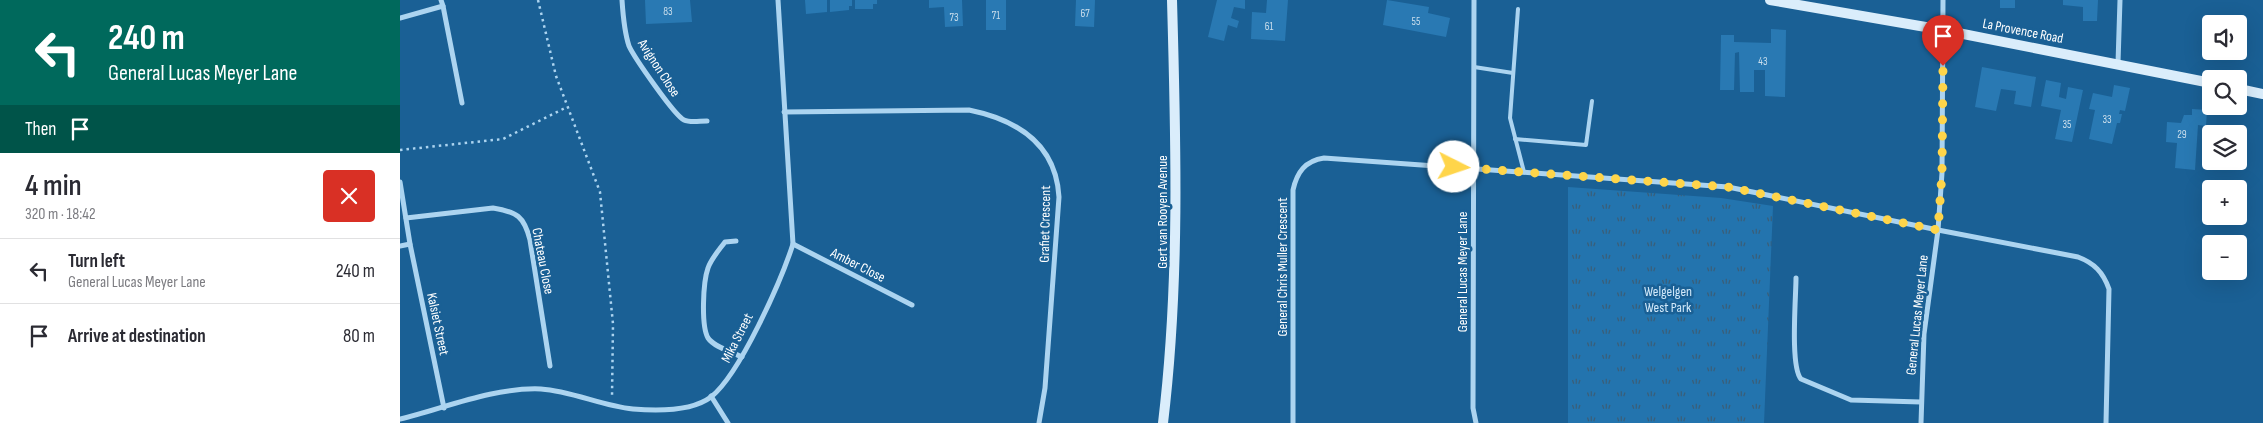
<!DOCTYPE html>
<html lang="en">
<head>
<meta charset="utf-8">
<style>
  body { margin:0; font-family:"Sofia Sans Condensed",sans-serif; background:#f2f2f3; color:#2b2b33; height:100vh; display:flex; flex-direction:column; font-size:19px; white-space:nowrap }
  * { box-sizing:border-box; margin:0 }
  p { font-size:16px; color:#7c7c81 }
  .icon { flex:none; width:28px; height:28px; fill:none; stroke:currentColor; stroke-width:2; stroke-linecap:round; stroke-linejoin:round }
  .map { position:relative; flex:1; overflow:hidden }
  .details { display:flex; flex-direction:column; background:#fff; width:400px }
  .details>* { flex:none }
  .guide { background:#00695c; color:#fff; overflow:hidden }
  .buttons { position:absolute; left:1802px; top:15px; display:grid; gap:10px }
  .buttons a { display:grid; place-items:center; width:45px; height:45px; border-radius:5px; background:#fff; box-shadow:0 5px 20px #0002; font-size:25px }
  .pin { position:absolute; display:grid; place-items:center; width:42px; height:42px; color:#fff; margin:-51px -21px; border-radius:50% 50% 50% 0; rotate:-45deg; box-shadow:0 0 5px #0007 }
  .pin .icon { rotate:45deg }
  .me { position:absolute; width:55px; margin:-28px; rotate:94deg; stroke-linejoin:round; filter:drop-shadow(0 0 4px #0008) }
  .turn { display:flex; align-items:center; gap:18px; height:105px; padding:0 25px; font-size:22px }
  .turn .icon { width:65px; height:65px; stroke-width:2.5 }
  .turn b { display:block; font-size:35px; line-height:42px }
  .then { display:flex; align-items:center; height:48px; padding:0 25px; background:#0003; gap:10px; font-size:19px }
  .round { display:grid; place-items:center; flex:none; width:52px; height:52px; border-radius:5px; background:#f2f2f3 }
  .summary { display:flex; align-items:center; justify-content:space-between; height:85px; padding:0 25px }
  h1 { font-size:30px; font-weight:600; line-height:38px }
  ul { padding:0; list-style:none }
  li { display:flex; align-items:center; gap:15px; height:65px; padding:0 25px; border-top:1px solid #e1e1e2 }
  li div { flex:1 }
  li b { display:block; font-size:19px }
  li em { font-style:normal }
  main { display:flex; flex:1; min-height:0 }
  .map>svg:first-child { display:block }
  .park { fill:url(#park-tufts) }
  .building { fill:#2979b3 }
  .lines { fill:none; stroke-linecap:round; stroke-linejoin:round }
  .path { stroke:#acd4f0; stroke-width:2.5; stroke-dasharray:2.5 4; stroke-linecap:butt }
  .lane { stroke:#acd4f0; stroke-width:4 }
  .street { stroke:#acd4f0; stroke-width:5 }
  .secondary { stroke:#daedfb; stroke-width:10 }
  .route { stroke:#ffd54a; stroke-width:9; stroke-dasharray:0 16.2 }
  .labels { text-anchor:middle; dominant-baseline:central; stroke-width:5; stroke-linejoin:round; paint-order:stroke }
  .number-label { font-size:11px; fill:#cadeec }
  .street-label { font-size:14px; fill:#fff; stroke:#1a6095 }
  .park-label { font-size:14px; fill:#d3eafb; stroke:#1a6095 }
</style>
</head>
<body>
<main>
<section class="details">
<div class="guide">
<div class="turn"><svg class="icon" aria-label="left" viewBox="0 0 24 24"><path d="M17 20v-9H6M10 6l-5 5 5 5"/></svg><div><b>240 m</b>General Lucas Meyer Lane</div></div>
<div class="then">Then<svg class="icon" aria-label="arrive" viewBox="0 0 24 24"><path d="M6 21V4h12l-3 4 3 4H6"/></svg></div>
</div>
<div class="summary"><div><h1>4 min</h1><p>320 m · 18:42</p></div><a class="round" style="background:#d93025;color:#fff"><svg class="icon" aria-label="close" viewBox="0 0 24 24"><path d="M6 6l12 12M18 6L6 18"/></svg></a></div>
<ul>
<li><svg class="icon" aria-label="left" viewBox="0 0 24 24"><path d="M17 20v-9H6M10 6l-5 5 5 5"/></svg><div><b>Turn left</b><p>General Lucas Meyer Lane</p></div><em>240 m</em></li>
<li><svg class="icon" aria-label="arrive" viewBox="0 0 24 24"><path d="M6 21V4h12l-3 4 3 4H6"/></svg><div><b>Arrive at destination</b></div><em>80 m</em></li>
</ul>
</section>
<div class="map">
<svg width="1863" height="423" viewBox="0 0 1863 423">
  <defs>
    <pattern id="park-tufts" width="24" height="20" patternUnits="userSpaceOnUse" patternTransform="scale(1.25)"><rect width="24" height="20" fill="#2374ae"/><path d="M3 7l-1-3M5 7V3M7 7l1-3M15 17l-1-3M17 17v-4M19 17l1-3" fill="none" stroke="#3a5e78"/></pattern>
  </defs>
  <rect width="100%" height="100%" fill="#1a6095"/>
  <!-- park -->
  <path class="park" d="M1168,187L1321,198L1373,206L1364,423H1168Z"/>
  <!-- building -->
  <g class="building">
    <path d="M245,0H290L292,22L246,24Z"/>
    <path d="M405,0H427V12L406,14Z"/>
    <path d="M430,0H452V6H449V10L430,12Z"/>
    <path d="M455,0H477V4H473V9H455Z"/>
    <path d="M529,0H562L563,26L545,27L544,7L529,8Z"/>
    <rect x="586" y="0" width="20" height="30"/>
    <path d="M676,0H695L694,27L675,26Z"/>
    <path d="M817,0H845V9L834,7L831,18L839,21L837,28L828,25L824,41L808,37Z"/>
    <path d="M867,0H888L885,41L851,39L852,12L866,13Z"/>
    <path d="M987,0L1029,7L1028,13L1050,18L1046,37L983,25Z"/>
    <rect x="1600" y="0" width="15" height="8"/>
    <path d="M1663,0H1698L1697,21H1683V7L1663,5Z"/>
    <path d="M1371,29L1386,30L1385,97L1365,96V70H1354V92H1340L1339,52L1335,53L1334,90H1320L1321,35H1334V42L1371,43Z"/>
    <path d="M1582,67L1636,77L1631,107L1614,104L1616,91L1601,89L1596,111L1575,107Z"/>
    <path d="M1646,80L1661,83L1659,97L1666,99L1668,87L1683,90L1672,142L1655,139L1661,110L1641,106Z"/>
    <path d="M1714,85L1730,88L1725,111L1720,110L1719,114H1722L1720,123H1717L1712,144L1689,139L1695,110L1689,109L1693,93L1712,97Z"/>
    <path d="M1792,109L1807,110L1806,126L1798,125L1795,170L1775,168L1777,143L1766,142L1767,122L1781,123L1784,115H1792Z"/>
  </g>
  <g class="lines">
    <!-- path -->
    <g class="path">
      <path d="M138,0L156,76L200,192L213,324L212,397"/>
      <path d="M0,150L103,139L167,107"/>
    </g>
    <!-- lane -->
    <g class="lane">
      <path d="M1118,9L1110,118L1124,172"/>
      <path d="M1074,67L1113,73"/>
      <path d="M1115,139L1186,145L1192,101"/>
    </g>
    <!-- street -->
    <g class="street">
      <path d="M222,0C223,15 224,31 229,46C234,57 274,115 284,120C290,123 299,121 307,121"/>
      <path d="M1074,0L1073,408L1076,423"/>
      <path d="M43,6L62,103"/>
      <path d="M0,18L43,6L41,0"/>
      <path d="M1718,63L1720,0"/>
      <path d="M384,112L569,110C618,120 656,144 659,197L645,388L639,423"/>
      <path d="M0,182L10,244L44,408"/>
      <path d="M6,218L93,208C117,212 124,216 130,240L150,366"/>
      <path d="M336,241L325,242C319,250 311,259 308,268C303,282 301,326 308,338C314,347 332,352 342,357"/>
      <path d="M393,244L512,305"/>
      <path d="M0,246L10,244"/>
      <path d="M1396,278C1396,297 1390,367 1401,379L1451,400L1521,402"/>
      <path d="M311,396L328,423"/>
      <path d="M0,419C45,408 94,387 141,389C172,391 202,406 233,409C257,411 291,412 311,397C340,374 381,281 393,244L378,0"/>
      <path d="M893,423V190C897,172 905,161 924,158L1328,187L1538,230L1678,257C1694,263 1703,272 1709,289L1706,423"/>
      <path d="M1521,423L1524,334L1538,230L1542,173L1543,0"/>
    </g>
    <!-- secondary -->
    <g class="secondary">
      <path d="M1370,0L1543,30L1811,83"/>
      <path d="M1839,89L1863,94"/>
      <path d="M763,423C780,282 776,141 772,0"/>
    </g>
  </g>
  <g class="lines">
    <!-- route -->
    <path class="route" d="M1054,167L1328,187L1538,230L1542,173L1543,66"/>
  </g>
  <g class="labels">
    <!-- number labels -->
    <g class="number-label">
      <text x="268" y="11">83</text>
      <text x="685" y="13">67</text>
      <text x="596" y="15">71</text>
      <text x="554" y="17">73</text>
      <text x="1016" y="21">55</text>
      <text x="869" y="26">61</text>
      <text x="1363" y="61">43</text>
      <text x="1707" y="119">33</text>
      <text x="1667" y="124">35</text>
      <text x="1782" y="134">29</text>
    </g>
    <!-- street labels -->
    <g class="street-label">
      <text transform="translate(1623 31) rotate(11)">La Provence Road</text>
      <text transform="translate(259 68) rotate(57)">Avignon Close</text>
      <text transform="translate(762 212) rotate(-90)">Gert van Rooyen Avenue</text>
      <text transform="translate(645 224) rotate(-89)">Grafiet Crescent</text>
      <text transform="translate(143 261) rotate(79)">Chateau Close</text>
      <text transform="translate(458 265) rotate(27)">Amber Close</text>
      <text transform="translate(882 267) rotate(-90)">General Chris Muller Crescent</text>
      <text transform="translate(1062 272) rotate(-90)">General Lucas Meyer Lane</text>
      <text transform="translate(1517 315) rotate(-84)">General Lucas Meyer Lane</text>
      <text transform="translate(38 324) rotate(78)">Kalsiet Street</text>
      <text transform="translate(337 338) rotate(-63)">Mika Street</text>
    </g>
    <!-- park labels -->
    <g class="park-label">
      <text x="1268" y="291">Welgelgen<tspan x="1268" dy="16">West Park</tspan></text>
    </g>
  </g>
</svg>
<div class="buttons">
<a><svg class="icon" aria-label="sound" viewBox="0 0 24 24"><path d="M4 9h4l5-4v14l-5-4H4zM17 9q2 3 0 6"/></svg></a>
<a><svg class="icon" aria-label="search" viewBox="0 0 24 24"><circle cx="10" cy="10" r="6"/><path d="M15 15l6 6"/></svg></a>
<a><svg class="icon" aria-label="layers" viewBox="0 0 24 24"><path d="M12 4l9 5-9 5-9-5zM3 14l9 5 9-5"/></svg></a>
<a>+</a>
<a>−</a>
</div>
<div class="pin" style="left:1543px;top:66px;background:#d93025"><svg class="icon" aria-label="arrive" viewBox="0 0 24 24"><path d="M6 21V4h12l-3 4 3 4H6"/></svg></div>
<svg class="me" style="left:1054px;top:167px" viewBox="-20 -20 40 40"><circle r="19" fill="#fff"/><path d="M0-13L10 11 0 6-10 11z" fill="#ffd54a"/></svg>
</div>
</main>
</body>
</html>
